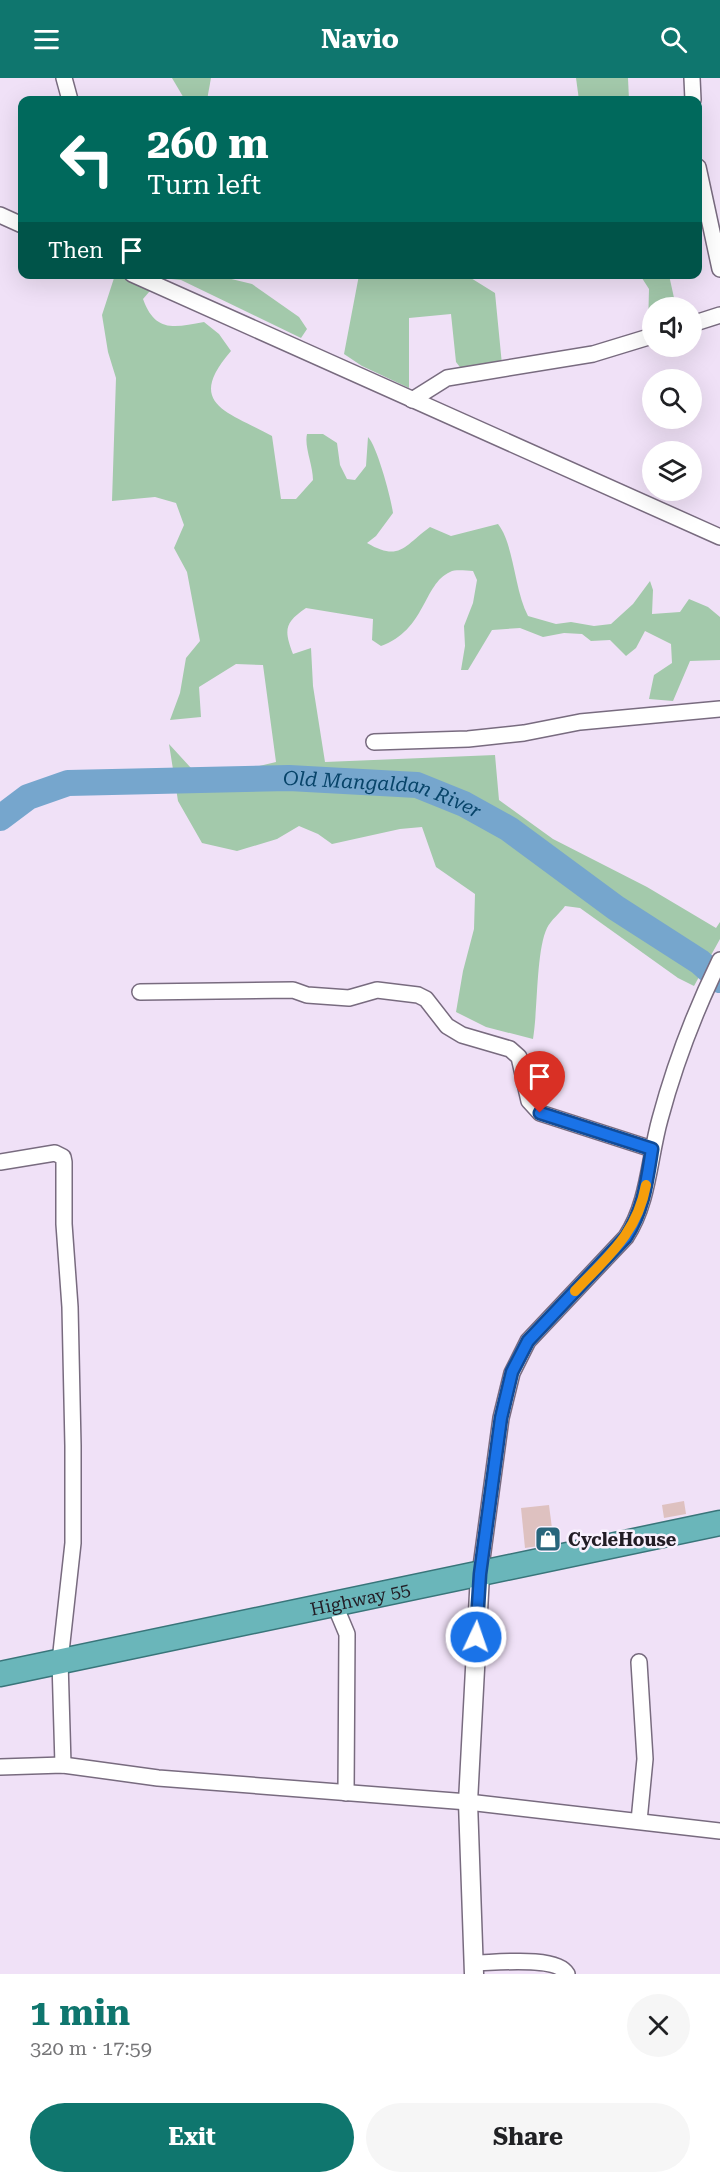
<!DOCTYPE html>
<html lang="en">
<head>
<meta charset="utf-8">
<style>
  body { margin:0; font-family:"Roboto Serif",serif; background:#f6f6f6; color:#202124; height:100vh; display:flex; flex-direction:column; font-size:22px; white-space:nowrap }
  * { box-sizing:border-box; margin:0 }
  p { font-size:20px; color:#757577 }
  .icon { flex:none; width:33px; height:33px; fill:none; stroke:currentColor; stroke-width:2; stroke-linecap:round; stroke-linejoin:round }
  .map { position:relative; height:1896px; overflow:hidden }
  .drawer { display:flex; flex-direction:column; background:#fff; flex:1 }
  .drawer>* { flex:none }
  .guide { position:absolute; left:18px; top:18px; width:684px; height:183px; border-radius:12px; box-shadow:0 6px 24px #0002; background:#00695c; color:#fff; overflow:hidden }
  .fabs { position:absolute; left:642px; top:219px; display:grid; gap:12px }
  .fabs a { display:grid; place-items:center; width:60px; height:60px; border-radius:50%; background:#fff; box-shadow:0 6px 24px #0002; font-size:30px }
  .pin { position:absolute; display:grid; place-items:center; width:51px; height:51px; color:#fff; margin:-62px -26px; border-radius:50% 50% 50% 0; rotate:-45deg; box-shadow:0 0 6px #0007 }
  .pin .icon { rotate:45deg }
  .me { position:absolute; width:66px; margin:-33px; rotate:3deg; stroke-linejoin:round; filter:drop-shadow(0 0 4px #0008) }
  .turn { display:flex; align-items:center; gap:21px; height:126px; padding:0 30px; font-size:27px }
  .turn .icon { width:78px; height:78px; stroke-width:2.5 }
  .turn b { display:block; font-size:42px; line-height:51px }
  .then { display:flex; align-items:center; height:57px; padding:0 30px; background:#0003; gap:12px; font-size:22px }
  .round { display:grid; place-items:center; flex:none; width:63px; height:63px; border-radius:32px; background:#f6f6f6 }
  .head { display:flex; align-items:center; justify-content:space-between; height:102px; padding:0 30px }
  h1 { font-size:36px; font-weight:700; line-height:45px; color:#0f766e }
  .cta { display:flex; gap:12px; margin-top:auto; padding:12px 30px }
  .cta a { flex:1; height:69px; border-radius:36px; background:#0f766e; color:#fff; font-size:24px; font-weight:700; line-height:69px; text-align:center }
  .cta a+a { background:#f6f6f6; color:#202124 }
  header { display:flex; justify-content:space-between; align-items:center; height:78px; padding:0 30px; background:#0f766e; color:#fff; font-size:27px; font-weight:700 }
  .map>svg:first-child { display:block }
  .green { fill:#a3c9ab }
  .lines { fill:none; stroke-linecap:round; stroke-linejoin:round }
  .river { stroke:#76a6cd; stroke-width:26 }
  .building { fill:#dec1c0 }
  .minor-casing { stroke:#786b7f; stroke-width:18 }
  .tertiary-casing { stroke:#786b7f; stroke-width:21 }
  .trunk-casing { stroke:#39757a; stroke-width:27 }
  .minor { stroke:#fff; stroke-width:15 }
  .tertiary { stroke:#fff; stroke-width:18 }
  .trunk { stroke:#6ab6ba; stroke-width:24 }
  .route-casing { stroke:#114b97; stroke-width:15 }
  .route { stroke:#1a73e8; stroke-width:10 }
  .slow { stroke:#f59e0b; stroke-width:10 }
  .labels { text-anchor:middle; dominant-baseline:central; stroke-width:5; stroke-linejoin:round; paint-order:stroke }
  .poi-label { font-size:18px; font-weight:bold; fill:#221d25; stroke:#f9f1fe; text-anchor:start }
  .street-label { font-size:18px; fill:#221d25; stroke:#f9f1fe }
  .water-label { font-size:20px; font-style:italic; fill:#074469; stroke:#f9f1fe }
</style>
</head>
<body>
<header><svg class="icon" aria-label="menu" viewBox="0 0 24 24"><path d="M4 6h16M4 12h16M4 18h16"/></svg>Navio<svg class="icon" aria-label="search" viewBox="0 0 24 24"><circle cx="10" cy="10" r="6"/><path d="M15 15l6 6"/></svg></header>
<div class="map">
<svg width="720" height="1896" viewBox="0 0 720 1896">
  <rect width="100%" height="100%" fill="#f0e1f7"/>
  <!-- green -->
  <g class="green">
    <path d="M172,0H211L207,22H185Z"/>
    <path d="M576,0H628L629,22H579Z"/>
    <path d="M115,197H215L252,206L299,239L307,251L301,260L181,202L161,200L143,221C155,254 173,250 204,244L219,256L231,273C184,327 229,334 272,358L281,421H296L313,402C313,387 304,369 307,356H323L337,365L340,387L347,401L355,402L366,388L368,359C377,368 391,420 393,435L376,458L367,465C400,484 404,468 430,449L451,458L498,446C514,466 514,511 528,538L556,546L571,544L594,548L611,546L633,526L650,503L653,512L652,536L680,534L689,521L708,529L720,539V582L690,583L673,623L649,621L654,597L672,585L671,566L645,553L636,570L626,578L610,562L591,563L582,556L564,555L543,559L520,550L492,552L468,592H461L465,568L464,548L473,525L477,502L473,493C466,493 456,491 450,494C423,506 426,552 381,568L372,562L373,541L306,530C284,545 284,552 293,576L311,570L313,608L325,684L495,677L499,722L553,761L647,809L716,850L720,844V861L694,908L678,900L580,830L565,828C560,835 551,842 547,850C536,873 538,931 533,961L486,949L456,934L463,893L474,851L475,816L436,789L422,749L400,751L332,766L318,756L299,748L277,761L237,773L202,765L178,723L169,666L191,690L243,692L276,684L263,587L236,586L199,609L201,639L170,642L180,615L186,580L200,563L187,494L174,470L184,447L176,425L155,419L112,423L116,300L108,274L102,237Z"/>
    <path d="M359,197H466L495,215L503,297L470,302L456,284L451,236L409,240V310L362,288L344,276Z"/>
    <path d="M640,197H669L676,229L652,230V250L648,251L649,211Z"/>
  </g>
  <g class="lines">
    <!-- river -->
    <path class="river" id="s1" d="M0,740L28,719L68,705L289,700L417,707L464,726L509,751L616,830L700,884L720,902"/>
  </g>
  <!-- building -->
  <g class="building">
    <path d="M684,1423L686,1436L664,1440L662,1427Z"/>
    <path d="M549,1427L554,1466L525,1470L521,1430Z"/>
  </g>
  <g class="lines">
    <defs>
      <g id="minor">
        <path d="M64,0L70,22"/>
        <path d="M692,0L693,22"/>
        <path d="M698,89L720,191"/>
        <path d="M0,137L22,147"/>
        <path d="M132,196L720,459"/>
        <path d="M692,246L720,237"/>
        <path d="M412,322L447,300L593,276L652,258"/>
        <path d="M374,664L468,661L524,655L580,644L720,631"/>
        <path d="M140,914L293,912L307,917L349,920L377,912L418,917L426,921L447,948L462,957L510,971L519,979L529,1023L540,1035L652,1071"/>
        <path d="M0,1084L55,1075L63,1079L64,1084V1146L70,1229L73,1368V1465L60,1583L63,1687"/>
        <path d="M480,1496L501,1340L512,1295L528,1263L626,1159C649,1124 649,1080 660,1041C675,985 695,933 720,882"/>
        <path d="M334,1525L347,1556L346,1715"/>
        <path d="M0,1689L63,1687L158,1700L468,1724L720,1753"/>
        <path d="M639,1743L645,1681L639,1584"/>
        <path d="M474,1885C494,1885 557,1877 567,1896"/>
      </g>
      <path id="tertiary" d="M474,1896L468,1724L480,1496"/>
      <g id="trunk">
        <path id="s2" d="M0,1596L720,1445"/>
      </g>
    </defs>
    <!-- minor casing -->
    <use href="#minor" class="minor-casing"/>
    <!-- tertiary casing -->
    <use href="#tertiary" class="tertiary-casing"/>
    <!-- trunk casing -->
    <use href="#trunk" class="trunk-casing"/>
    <!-- minor -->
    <use href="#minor" class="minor"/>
    <!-- tertiary -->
    <use href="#tertiary" class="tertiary"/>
    <!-- trunk -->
    <use href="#trunk" class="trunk"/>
  </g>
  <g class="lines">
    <defs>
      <path id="route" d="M476,1559L480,1496L501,1340L512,1294L528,1263L626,1159C644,1131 647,1102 652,1071L540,1035"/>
    </defs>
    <!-- route casing -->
    <use href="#route" class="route-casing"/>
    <!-- route -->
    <use href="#route" class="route"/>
    <!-- slow -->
    <path class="slow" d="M575,1213C607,1179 637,1156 646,1107"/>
  </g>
  <!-- icons -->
  <defs>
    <symbol id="shop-square" viewBox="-11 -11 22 22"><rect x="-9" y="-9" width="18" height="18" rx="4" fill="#28667c" stroke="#f9f1fe"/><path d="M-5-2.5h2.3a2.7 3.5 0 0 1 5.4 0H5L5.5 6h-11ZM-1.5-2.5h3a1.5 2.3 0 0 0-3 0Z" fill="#fff"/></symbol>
  </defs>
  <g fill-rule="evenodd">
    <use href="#shop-square" x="533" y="1446" width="30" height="30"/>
  </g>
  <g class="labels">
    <!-- poi labels -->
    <g class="poi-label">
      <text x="568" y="1461">CycleHouse</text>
    </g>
    <!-- street labels -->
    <g class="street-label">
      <text stroke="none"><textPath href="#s2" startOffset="368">Highway 55</textPath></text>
    </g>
    <!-- water labels -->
    <g class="water-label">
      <text stroke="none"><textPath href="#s1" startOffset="394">Old Mangaldan River</textPath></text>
    </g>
  </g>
</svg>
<div class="fabs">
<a><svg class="icon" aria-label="sound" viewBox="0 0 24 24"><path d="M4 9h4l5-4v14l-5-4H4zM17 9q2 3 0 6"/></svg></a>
<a><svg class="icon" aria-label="search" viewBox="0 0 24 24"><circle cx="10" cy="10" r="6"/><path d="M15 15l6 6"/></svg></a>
<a><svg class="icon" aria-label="layers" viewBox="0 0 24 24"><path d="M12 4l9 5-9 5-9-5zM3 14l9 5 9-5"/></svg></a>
</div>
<div class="pin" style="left:540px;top:1035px;background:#d93025"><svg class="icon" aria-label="arrive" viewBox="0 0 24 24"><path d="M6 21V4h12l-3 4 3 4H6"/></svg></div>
<svg class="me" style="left:476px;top:1559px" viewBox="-20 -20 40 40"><circle r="17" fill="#1a73e8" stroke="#fff" stroke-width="3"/><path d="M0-11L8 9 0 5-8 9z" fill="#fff"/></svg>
<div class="guide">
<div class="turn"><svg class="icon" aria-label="left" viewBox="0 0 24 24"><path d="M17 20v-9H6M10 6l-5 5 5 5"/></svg><div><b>260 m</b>Turn left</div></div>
<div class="then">Then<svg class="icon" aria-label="arrive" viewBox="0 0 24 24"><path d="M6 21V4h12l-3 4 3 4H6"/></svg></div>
</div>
</div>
<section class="drawer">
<div class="head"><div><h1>1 min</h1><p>320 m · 17:59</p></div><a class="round"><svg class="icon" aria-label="close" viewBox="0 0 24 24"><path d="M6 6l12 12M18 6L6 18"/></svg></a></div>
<div class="cta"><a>Exit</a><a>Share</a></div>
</section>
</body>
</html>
